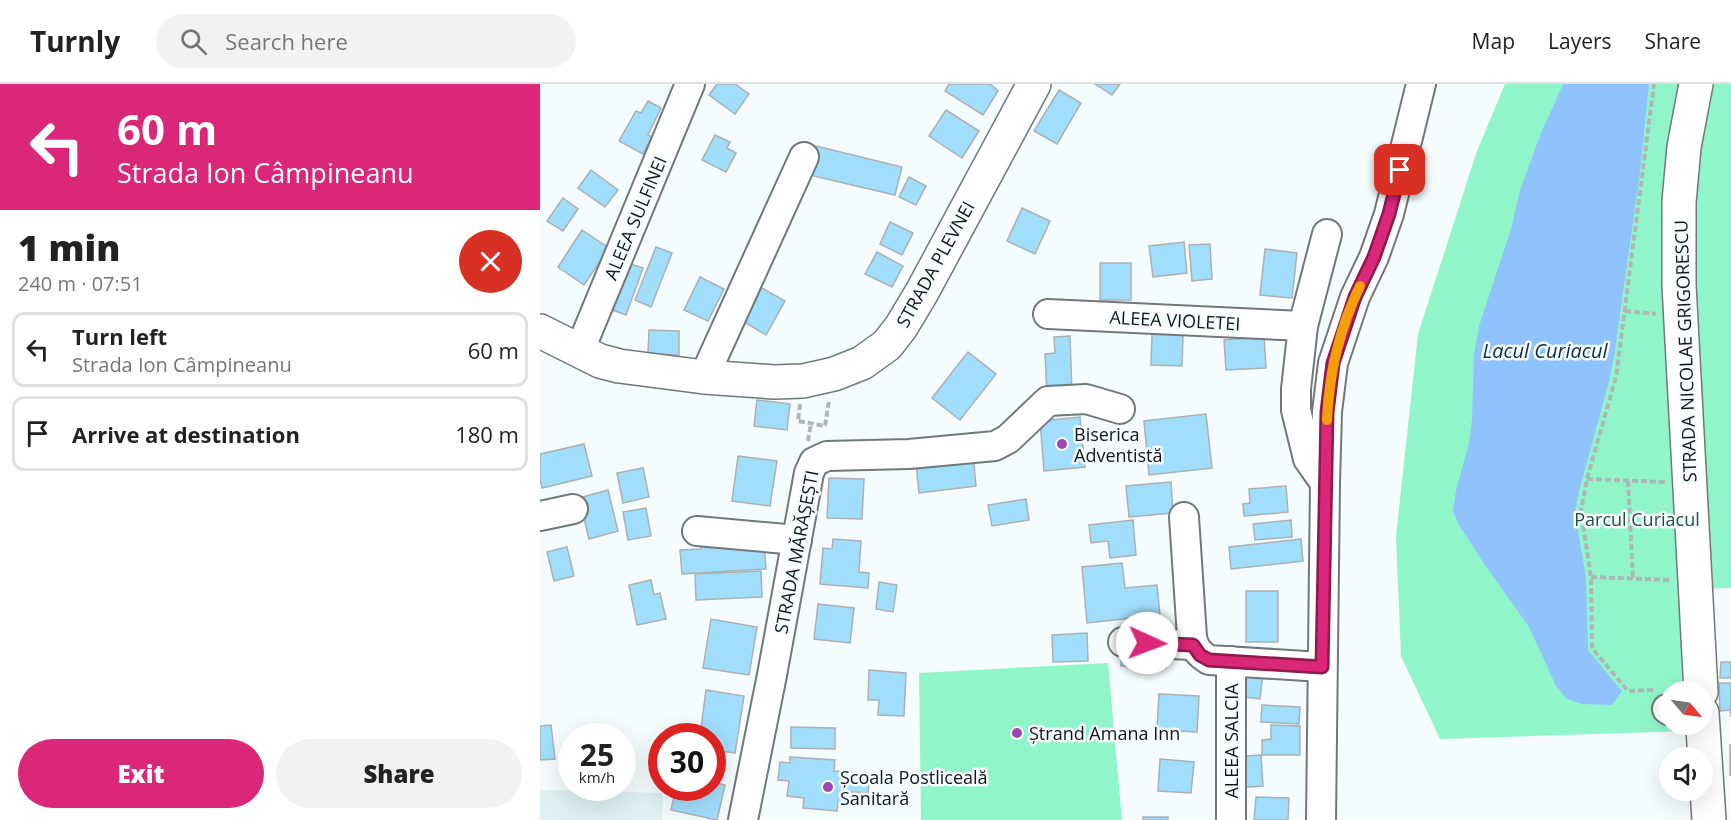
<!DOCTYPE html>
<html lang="en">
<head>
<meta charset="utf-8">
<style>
  body { margin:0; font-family:"Open Sans",sans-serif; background:#f2f2f2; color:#222; height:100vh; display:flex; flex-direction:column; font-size:22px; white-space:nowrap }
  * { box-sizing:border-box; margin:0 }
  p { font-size:20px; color:#767676 }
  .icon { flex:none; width:33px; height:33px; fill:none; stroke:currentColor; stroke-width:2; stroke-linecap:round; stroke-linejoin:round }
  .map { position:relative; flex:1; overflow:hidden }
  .details { display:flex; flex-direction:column; background:#fff; width:540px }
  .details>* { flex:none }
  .guide { background:#db2777; color:#fff; overflow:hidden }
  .needle { width:39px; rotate:119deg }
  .tools { position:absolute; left:1119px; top:597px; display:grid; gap:12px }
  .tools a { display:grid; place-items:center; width:54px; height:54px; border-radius:50%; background:#fff; box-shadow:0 6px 24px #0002; font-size:30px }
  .speed { position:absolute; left:18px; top:639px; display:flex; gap:12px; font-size:30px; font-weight:700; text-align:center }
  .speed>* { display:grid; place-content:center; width:78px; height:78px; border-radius:50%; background:#fff; box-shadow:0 6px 24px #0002; line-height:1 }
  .speed small { font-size:15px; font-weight:400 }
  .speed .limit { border:9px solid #d22; background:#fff; color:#111 }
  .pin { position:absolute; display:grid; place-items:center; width:51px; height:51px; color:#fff; margin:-26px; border-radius:12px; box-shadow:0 3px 9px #0006 }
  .me { position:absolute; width:66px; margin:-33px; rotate:92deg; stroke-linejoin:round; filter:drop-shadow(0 0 4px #0008) }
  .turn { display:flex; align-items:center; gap:21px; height:126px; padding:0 18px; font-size:27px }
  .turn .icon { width:78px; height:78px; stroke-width:2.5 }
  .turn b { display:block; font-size:42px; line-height:51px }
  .round { display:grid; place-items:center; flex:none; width:63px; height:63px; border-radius:32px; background:#f2f2f2 }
  .overview { display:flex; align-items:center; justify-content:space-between; height:102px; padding:0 18px }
  h1 { font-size:36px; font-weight:800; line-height:45px }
  .button { display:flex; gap:12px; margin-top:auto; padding:12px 18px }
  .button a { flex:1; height:69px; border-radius:36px; background:#db2777; color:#fff; font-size:24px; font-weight:800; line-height:69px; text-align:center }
  .button a+a { background:#f2f2f2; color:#222 }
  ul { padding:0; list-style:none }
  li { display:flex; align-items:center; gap:18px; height:75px; margin:0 12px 9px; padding:0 6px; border:3px solid #e0e0e0; border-radius:12px }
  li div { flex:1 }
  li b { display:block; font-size:22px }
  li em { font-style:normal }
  header { display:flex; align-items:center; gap:36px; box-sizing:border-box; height:84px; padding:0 30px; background:#fff; border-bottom:2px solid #e0e0e0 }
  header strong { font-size:28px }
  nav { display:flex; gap:33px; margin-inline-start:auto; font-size:21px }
  .search { width:420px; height:54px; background:#f2f2f2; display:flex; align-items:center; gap:15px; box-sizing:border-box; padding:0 21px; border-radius:33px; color:#767676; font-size:22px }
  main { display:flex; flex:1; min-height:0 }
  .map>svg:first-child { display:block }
  .built { fill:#def0f2 }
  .green { fill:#90f6c9 }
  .water { fill:#90c3fe }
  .building { fill:#a1defc; stroke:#aab0b4; stroke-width:1.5 }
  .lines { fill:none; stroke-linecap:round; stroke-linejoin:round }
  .minor-casing { stroke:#707879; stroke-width:32 }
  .major-casing { stroke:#707879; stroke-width:36 }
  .path { stroke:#afb6b7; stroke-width:4; stroke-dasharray:6 3; stroke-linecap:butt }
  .minor { stroke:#fff; stroke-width:28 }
  .major { stroke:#fff; stroke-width:33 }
  .route-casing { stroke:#8e194d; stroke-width:15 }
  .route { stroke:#db2777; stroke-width:10 }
  .slow { stroke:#f59e0b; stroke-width:10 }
  .poi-dot { fill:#9d47b5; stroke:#f4fcfe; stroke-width:2 }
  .labels { text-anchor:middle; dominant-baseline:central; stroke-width:5; stroke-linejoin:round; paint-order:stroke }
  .street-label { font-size:18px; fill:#131617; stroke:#f4fcfe }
  .poi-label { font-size:18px; fill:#131617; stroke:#f4fcfe; text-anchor:start }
  .park-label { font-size:18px; fill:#21503d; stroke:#f4fcfe }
  .water-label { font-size:20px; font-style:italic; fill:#102b47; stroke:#f4fcfe }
</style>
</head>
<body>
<header>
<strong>Turnly</strong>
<div class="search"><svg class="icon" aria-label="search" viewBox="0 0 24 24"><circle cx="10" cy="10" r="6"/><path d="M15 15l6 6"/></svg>Search here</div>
<nav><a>Map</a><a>Layers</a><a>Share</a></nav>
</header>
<main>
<section class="details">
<div class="guide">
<div class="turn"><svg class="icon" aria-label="left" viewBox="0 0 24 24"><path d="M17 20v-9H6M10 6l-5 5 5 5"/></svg><div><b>60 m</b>Strada Ion Câmpineanu</div></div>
</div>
<div class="overview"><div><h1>1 min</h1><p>240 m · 07:51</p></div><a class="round" style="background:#d93025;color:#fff"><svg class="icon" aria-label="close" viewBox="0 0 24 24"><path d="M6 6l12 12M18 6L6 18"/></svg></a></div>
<ul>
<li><svg class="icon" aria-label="left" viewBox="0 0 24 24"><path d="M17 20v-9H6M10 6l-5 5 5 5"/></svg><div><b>Turn left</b><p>Strada Ion Câmpineanu</p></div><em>60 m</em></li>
<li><svg class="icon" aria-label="arrive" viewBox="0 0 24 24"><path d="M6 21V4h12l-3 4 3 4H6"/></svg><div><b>Arrive at destination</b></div><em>180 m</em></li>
</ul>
<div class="button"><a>Exit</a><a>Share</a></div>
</section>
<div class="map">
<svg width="1191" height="736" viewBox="0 0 1191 736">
  <rect width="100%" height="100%" fill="#f4fcfe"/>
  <!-- built -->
  <path class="built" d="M8,706L123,709L122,736H0V707Z"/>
  <!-- green -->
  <g class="green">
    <path d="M965,0H1191V504L1155,505L1146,607L1130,608V640L1147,641V647L900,655L861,572L856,452L878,250L937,67Z"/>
    <path d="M568,579L582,736H381L379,589Z"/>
  </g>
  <!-- water -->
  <path class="water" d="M1023,0H1109L1100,89L1074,273L1069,298L1039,407L1035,429L1046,494L1048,566L1082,607L1072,621L1042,620L1027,615L1016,602L989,543L945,481L919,441L913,427L916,406L929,359L932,335L934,270L939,242L971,145L980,106L1001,49Z"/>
  <!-- building -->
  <g class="building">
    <path d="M177,0H195L209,10L195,30L169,11Z"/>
    <path d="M409,0H450L458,7L443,31L405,7Z"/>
    <path d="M555,0H580L572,11Z"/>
    <path d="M519,6L541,19L517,60L494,47Z"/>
    <path d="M108,17L121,24L108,51L112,53L103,70L79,57L96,27L101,29Z"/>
    <path d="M406,26L439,47L422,74L389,52Z"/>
    <path d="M175,51L190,58L187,64L196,69L186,88L162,76Z"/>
    <path d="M276,62L362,83L355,111L269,91Z"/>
    <path d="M51,86L78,106L65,123L38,104Z"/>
    <path d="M369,93L386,102L376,121L359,113Z"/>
    <path d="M23,114L38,125L23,147L7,137Z"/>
    <path d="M482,124L510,137L495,170L467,157Z"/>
    <path d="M350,138L373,149L362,171L340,160Z"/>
    <path d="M42,146L69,164L44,201L18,183Z"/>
    <path d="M644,158L647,189L613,193L609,162Z"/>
    <path d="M670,160L672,195L652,197L649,161Z"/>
    <path d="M116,163L132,169L111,223L95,216Z"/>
    <path d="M725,165L757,169L752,214L720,211Z"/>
    <path d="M337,168L363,182L352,203L325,190Z"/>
    <path d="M84,178L103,184L86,231L67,224Z"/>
    <rect x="560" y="179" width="31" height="37"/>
    <path d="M160,193L184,205L168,237L144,226Z"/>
    <path d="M220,203L245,217L226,251L201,236Z"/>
    <path d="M109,246L139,247V271L108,270Z"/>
    <path d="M612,250L643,251L642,282L611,281Z"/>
    <path d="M530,252L532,309L507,310L505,270L515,269L514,253Z"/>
    <path d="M724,253L726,284L686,286L684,256Z"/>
    <path d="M428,268L456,290L420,336L392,314Z"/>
    <path d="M217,316L250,320L247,346L214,342Z"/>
    <path d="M666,330L672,384L609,391L604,337Z"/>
    <path d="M540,333L545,383L504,387L500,337Z"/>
    <path d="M44,360L52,392L2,404L0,395V370Z"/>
    <path d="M433,371L436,402L379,409L376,379Z"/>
    <path d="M198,372L237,377L230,422L192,417Z"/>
    <path d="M103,384L109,413L83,419L77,389Z"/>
    <path d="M289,394L324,395L322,435L287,434Z"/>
    <path d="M631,398L633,429L589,433L586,402Z"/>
    <path d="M746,402L748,428L704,432L703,420L710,419L709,405Z"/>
    <path d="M68,406L78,447L49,455L39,414Z"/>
    <path d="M486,415L489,436L452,442L448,421Z"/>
    <path d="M106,424L111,452L88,456L83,428Z"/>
    <path d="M593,436L596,471L570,474L568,457L551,459L549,441Z"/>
    <path d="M751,436L752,453L715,456L713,440Z"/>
    <path d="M293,455L321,457L319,488L329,489L328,504L280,500L283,464L292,465Z"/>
    <path d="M761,455L763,477L691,485L689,463Z"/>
    <path d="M161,456L224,460L226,485L142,490L140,466L161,465Z"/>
    <path d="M27,463L34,492L14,497L7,468Z"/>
    <path d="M582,479L585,504L617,501L620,531L547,539L542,483Z"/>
    <path d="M221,487L222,513L156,516L155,490Z"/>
    <path d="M111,496L114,511L120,509L126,535L97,541L89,501Z"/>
    <path d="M339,498L357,501L353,528L336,525Z"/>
    <rect x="706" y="507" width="32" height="51"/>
    <path d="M278,520L314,524L310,559L274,555Z"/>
    <path d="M171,535L217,543L209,591L163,584Z"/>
    <path d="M547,549L548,577L513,578L512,551Z"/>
    <path d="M582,563L626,565V584L581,582Z"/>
    <path d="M1181,578H1191V594H1180Z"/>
    <path d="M329,586L366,589L364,632L338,631L339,616H328Z"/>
    <path d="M700,587L723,590L720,615L696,612Z"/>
    <path d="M1179,599H1191V633L1190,626L1180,627Z"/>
    <path d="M166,606L204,612L195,669L172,666V652H160Z"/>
    <path d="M619,610L659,612L657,648L617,646Z"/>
    <path d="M722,621L760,623L759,640L721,638Z"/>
    <path d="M11,641L15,675L0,676V642Z"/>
    <path d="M731,641L760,642V671H722V656L731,655Z"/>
    <path d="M251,643L295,644V665L251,664Z"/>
    <rect x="1190" y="661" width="1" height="30"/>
    <path d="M721,671L723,702L695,704L692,673Z"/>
    <path d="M250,673L295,676L294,687L311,688L310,696L329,698L328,709L311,708L310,719L298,718L297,727L263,724L264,714L247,712L249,697L238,696L240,678L250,679Z"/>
    <path d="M620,675L654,678L651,709L618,707Z"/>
    <path d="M172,698L185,701L177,736L131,726L136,704H172Z"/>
    <path d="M716,713L749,714L748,736H714Z"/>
    <rect x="603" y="733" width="25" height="3"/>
  </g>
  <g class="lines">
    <defs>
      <g id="minor">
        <path d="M508,230L763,242L756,305V326L768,375L785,399"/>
        <path d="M763,242L787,150"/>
        <path d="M39,268L150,0"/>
        <path d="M164,293L264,73"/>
        <path d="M0,432L33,425"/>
        <path d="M644,433L652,553C654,564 659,570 669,576L782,583"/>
        <path d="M157,447L257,456"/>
        <path d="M583,558L653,561"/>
        <path d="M1127,625L1130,627"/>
        <path d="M203,736L232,591L269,389L274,378L287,372L369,370L455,362L468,355L508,317L546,315L580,325"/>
        <path d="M691,736V577"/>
        <path d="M781,736L785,399L787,328L793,279L815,213L834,173L849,130L881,0"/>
      </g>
      <g id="major">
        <path d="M1156,0L1144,63L1139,118V201L1161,608"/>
        <path d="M0,247L60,277L79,282L164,293L234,298L263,297L294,290L322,279L347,261L361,243L382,208L494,0"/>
        <path d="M1162,629L1169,736"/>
      </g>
    </defs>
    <!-- minor casing -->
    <use href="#minor" class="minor-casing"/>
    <!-- major casing -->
    <use href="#major" class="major-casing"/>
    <!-- path -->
    <g class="path">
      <path d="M1085,227L1116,230"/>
      <path d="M260,320L258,337L285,342L289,317"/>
      <path d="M268,357L271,340"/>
      <path d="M1047,395L1125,398"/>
      <path d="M1088,397L1093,495"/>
      <path d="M1051,493L1130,496"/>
      <path d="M1113,606L1088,607L1052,564L1051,493L1041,427L1047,395L1076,293L1114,0"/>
    </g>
    <!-- minor -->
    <use href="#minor" class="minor"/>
    <!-- major -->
    <use href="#major" class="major"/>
  </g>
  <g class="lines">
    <defs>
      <path id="route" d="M607,559L653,561L660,571L669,576L782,583L787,328L793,279L815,213L834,173L849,130L860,86"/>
    </defs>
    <!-- route casing -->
    <use href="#route" class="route-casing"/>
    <!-- route -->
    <use href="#route" class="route"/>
    <!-- slow -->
    <path class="slow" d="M787,336C789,290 800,243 820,202"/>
  </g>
  <!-- markers -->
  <g class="poi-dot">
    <circle cx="522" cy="360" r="6"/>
    <circle cx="477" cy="649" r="6"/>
    <circle cx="288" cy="703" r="6"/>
  </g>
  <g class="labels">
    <!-- street labels -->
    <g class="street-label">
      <text transform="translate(95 134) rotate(-67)">ALEEA SULFINEI</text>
      <text transform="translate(395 180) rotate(-61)">STRADA PLEVNEI</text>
      <text transform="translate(635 236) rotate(3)">ALEEA VIOLETEI</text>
      <text transform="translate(1145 267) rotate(-92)">STRADA NICOLAE GRIGORESCU</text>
      <text transform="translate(256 468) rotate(-79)">STRADA MĂRĂȘEȘTI</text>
      <text transform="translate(691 657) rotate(-90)">ALEEA SALCIA</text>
    </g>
    <!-- poi labels -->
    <g class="poi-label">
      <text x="534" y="350">Biserica<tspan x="534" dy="21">Adventistă</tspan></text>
      <text x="489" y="649">Ștrand Amana Inn</text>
      <text x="300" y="693">Școala Postliceală<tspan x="300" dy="21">Sanitară</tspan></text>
    </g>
    <!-- park labels -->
    <g class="park-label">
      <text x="1097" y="435">Parcul Curiacul</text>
    </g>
    <!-- water labels -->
    <g class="water-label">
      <text x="1005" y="266">Lacul Curiacul</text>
    </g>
  </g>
</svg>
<div class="tools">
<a><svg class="needle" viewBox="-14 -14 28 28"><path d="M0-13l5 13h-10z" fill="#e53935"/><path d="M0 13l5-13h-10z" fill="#767676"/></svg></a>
<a><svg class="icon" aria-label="sound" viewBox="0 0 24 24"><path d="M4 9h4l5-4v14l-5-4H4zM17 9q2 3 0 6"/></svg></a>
</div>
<div class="speed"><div>25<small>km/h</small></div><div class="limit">30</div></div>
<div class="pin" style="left:860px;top:86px;background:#d93025"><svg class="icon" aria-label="arrive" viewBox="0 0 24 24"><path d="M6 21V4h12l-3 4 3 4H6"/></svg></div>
<svg class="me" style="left:607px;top:559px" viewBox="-20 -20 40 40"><circle r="19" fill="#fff"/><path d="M0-13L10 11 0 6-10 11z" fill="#db2777"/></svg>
</div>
</main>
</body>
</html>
